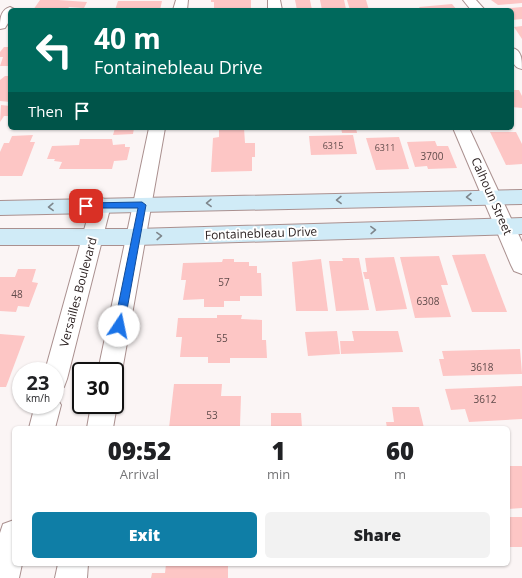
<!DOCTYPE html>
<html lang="en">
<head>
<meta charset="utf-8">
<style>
  body { margin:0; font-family:"Open Sans",sans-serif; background:#f2f2f2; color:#202124; height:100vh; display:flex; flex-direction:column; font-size:15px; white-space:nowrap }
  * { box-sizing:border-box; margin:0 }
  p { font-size:13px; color:#757577 }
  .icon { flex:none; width:22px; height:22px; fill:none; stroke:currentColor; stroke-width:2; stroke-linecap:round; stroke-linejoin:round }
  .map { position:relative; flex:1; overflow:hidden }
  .sheet { position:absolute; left:12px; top:426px; width:498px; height:140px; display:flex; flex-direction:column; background:#fff; border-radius:6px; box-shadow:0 1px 3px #0004 }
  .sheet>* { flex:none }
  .top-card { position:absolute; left:8px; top:8px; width:506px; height:122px; border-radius:6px; box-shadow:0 1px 3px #0004; background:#00695c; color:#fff; overflow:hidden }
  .speed { position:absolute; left:12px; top:362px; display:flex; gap:8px; font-size:20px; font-weight:700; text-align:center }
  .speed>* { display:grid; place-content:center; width:52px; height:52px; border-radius:50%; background:#fff; box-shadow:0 1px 3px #0004; line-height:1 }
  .speed small { font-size:10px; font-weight:400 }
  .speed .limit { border:2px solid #111; border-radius:6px; background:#fff; color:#111 }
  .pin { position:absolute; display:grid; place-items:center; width:34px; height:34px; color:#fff; margin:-17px; border-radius:8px; box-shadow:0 2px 6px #0006 }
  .me { position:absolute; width:44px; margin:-22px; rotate:11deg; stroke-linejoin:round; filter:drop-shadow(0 0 3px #0008) }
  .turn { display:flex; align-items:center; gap:14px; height:84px; padding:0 20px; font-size:18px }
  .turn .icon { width:52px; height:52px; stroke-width:2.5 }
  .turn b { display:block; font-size:28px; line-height:34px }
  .then { display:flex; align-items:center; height:38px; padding:0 20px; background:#0003; gap:8px; font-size:15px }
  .eta { display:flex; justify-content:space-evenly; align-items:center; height:68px; text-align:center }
  .eta b { font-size:24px; font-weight:800; line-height:28px }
  .cta { display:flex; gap:8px; margin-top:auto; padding:8px 20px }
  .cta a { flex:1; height:46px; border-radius:6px; background:#0f7ea6; color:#fff; font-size:16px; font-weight:800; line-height:46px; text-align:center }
  .cta a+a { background:#f2f2f2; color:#202124 }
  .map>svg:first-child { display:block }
  .building { fill:#fdc6c5 }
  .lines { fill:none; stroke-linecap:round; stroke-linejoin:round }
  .street-casing { stroke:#aa908f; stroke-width:2 }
  .secondary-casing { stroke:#aa908f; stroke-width:2 }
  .street { fill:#fff; fill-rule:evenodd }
  .secondary { fill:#d0ebf7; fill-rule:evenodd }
  .oneway { stroke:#7e868c }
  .route { fill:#1a73e8; stroke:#114b97 }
  .labels { text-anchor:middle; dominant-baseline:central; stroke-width:4; stroke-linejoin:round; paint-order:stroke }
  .far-number-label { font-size:9px; fill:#604b4b }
  .number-label { font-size:10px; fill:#604b4b }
  .street-label { font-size:12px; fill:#2c2222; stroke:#fff }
</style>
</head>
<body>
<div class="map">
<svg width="522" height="578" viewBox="0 0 522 578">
  <rect width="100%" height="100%" fill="#fbf5f5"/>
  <!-- building -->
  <g class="building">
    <path d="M40,0H58L87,2L84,8L69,7L67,10H33Z"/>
    <path d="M211,0H251V8H214V2H211Z"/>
    <path d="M295,0H310L312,10H297Z"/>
    <path d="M320,0H344L346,9L322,10Z"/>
    <path d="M347,0H366L369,10H350Z"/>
    <path d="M491,0H522V3L498,5Z"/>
    <path d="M118,1H162L160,10H115Z"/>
    <path d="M452,4L457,10H421L419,7Z"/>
    <path d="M522,7V19L512,20V10L499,9Z"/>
    <path d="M522,26V39L514,27Z"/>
    <path d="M4,47H10V66H0L3,57H0V52Z"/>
    <path d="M5,76H10V102L0,101V80Z"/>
    <path d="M512,90H519L522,96V108L512,107Z"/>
    <path d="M1,105L10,106V116H4L0,122Z"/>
    <path d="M115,128H134L133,134L113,135Z"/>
    <path d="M219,128H244L245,143H255V157H252V171L211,172L213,138L219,137Z"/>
    <path d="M341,128H356L357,133H342Z"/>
    <path d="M490,132H516L522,144V164L506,165Z"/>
    <path d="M33,135L30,142H35L22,176H0V152L4,143H9L12,136Z"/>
    <path d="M353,135L357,154L311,155L309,136Z"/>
    <path d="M399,137L409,169L376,170L366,138Z"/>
    <path d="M80,139H112L113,145L125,144V147H130L127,160L114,161L112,169H59L62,162L54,161L55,159H47L52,146L79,145Z"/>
    <path d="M435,141L437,146H448L457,168L428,169L427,166L415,167L407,142Z"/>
    <path d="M485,254L507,312H472L452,255Z"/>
    <path d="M439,256L448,285H441L451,317L415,318L400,257Z"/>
    <path d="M394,257L407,309L376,311L369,279H365L363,272H367L365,258Z"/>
    <path d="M342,258H359L369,310L336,311L329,261H343Z"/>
    <path d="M223,259H234V262H249V266H257V273H261L262,296H240V301H224V307H204V299L183,300L186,280H181L183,263L222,262Z"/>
    <path d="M321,259L328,311H296L292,262Z"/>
    <path d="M18,269H36L32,282L38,283L29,307L18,306L16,312L0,311V277H15Z"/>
    <path d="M217,315H242L241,319L262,320V340H266L267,358H230V363H208V357H180L182,337H176L178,318H217Z"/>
    <path d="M337,331L340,354L308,356L305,332Z"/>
    <path d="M352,331H398L403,352L341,354L340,341H354Z"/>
    <path d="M0,334L25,336L6,387H0Z"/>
    <path d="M520,349L522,374L443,376L439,359H444L442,351Z"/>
    <path d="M174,384H222L221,396H241L240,426L169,428Z"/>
    <path d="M522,386V419L469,422L465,409L451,410L445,389Z"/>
    <path d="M392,407H419L424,428H387L386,422H394Z"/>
    <path d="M271,413H301L302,428H271Z"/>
    <path d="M373,426V428H350V427Z"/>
    <path d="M508,466H522V508L508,509Z"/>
    <rect x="508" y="517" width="14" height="30"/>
    <path d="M166,564H228V578H151L152,573H165Z"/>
  </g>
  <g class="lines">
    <defs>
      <g id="street">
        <path d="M176,0H188L187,10H173Z"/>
        <path d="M268,0H280L282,10H268Z"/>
        <path d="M463,0H476L485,10H471Z"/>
        <path d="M10,7L16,10H10V20L5,28L0,29C0,20 0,10 10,7Z"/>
        <path d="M512,48C522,50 522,60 522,69C511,67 512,58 512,48Z"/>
        <path d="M149,128H165L122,371L119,379L115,381V371H98Z"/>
        <path d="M453,128H469L522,242V274L514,271L511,265Z"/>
        <path d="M101,198L108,200L111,205L67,379L64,387L55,391V371H45L91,205L94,200Z"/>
        <path d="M55,395L61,405L55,428H29L35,405H55Z"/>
        <path d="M115,401L117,405L113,428H87L91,405H115Z"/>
        <path d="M14,520V564H22L19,578H0V533L3,524Z"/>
        <path d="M58,564H88L87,578H55Z"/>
      </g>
      <g id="secondary">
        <path d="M522,190V204L0,215V201Z"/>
        <path d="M522,218V234L136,245H0V229H136Z"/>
      </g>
    </defs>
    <!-- street casing -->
    <use href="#street" class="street-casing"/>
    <!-- secondary casing -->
    <use href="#secondary" class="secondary-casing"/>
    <!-- street -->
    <use href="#street" class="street"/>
    <!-- secondary -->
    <use href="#secondary" class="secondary"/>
  </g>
  <!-- one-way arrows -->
  <defs><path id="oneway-chevron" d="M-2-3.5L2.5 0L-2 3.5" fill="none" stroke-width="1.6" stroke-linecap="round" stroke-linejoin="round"/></defs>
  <g class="oneway">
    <use href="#oneway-chevron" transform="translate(469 197) rotate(179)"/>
    <use href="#oneway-chevron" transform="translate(339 200) rotate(179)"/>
    <use href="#oneway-chevron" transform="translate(209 203) rotate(179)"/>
    <use href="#oneway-chevron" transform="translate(51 207) rotate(178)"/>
    <use href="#oneway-chevron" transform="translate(373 230) rotate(-2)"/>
    <use href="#oneway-chevron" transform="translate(159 236) rotate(-2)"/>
  </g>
  <!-- route -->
  <path class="route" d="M142,202L146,205L124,326L119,331L114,326L138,208H86L82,206L86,203Z"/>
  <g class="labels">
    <!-- far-number labels -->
    <g class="far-number-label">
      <text x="333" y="145">6315</text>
      <text x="385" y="147">6311</text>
    </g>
    <!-- number labels -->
    <g class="number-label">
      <text x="432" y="156">3700</text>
      <text x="224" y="282">57</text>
      <text x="17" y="294">48</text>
      <text x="428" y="301">6308</text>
      <text x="222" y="338">55</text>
      <text x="482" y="367">3618</text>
      <text x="485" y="399">3612</text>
      <text x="212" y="415">53</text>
    </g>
    <!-- street labels -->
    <g class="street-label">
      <text transform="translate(492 196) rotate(66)">Calhoun Street</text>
      <text transform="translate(261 233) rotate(-2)">Fontainebleau Drive</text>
      <text transform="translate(78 292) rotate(-75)">Versailles Boulevard</text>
    </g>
  </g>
</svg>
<div class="speed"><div>23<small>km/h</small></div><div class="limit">30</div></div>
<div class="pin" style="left:86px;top:206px;background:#d93025"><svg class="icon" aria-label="arrive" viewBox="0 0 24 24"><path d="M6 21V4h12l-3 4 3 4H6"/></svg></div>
<svg class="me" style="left:119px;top:326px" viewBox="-20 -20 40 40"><circle r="19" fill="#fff"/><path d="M0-13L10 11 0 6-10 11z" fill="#1a73e8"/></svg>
<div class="top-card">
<div class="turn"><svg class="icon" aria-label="left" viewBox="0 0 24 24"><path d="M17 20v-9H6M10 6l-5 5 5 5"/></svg><div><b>40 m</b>Fontainebleau Drive</div></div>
<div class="then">Then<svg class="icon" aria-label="arrive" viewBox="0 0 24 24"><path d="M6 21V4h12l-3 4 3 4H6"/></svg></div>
</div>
<section class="sheet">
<div class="eta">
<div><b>09:52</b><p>Arrival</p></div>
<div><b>1</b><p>min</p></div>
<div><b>60</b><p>m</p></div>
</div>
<div class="cta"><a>Exit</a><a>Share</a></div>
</section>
</div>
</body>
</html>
